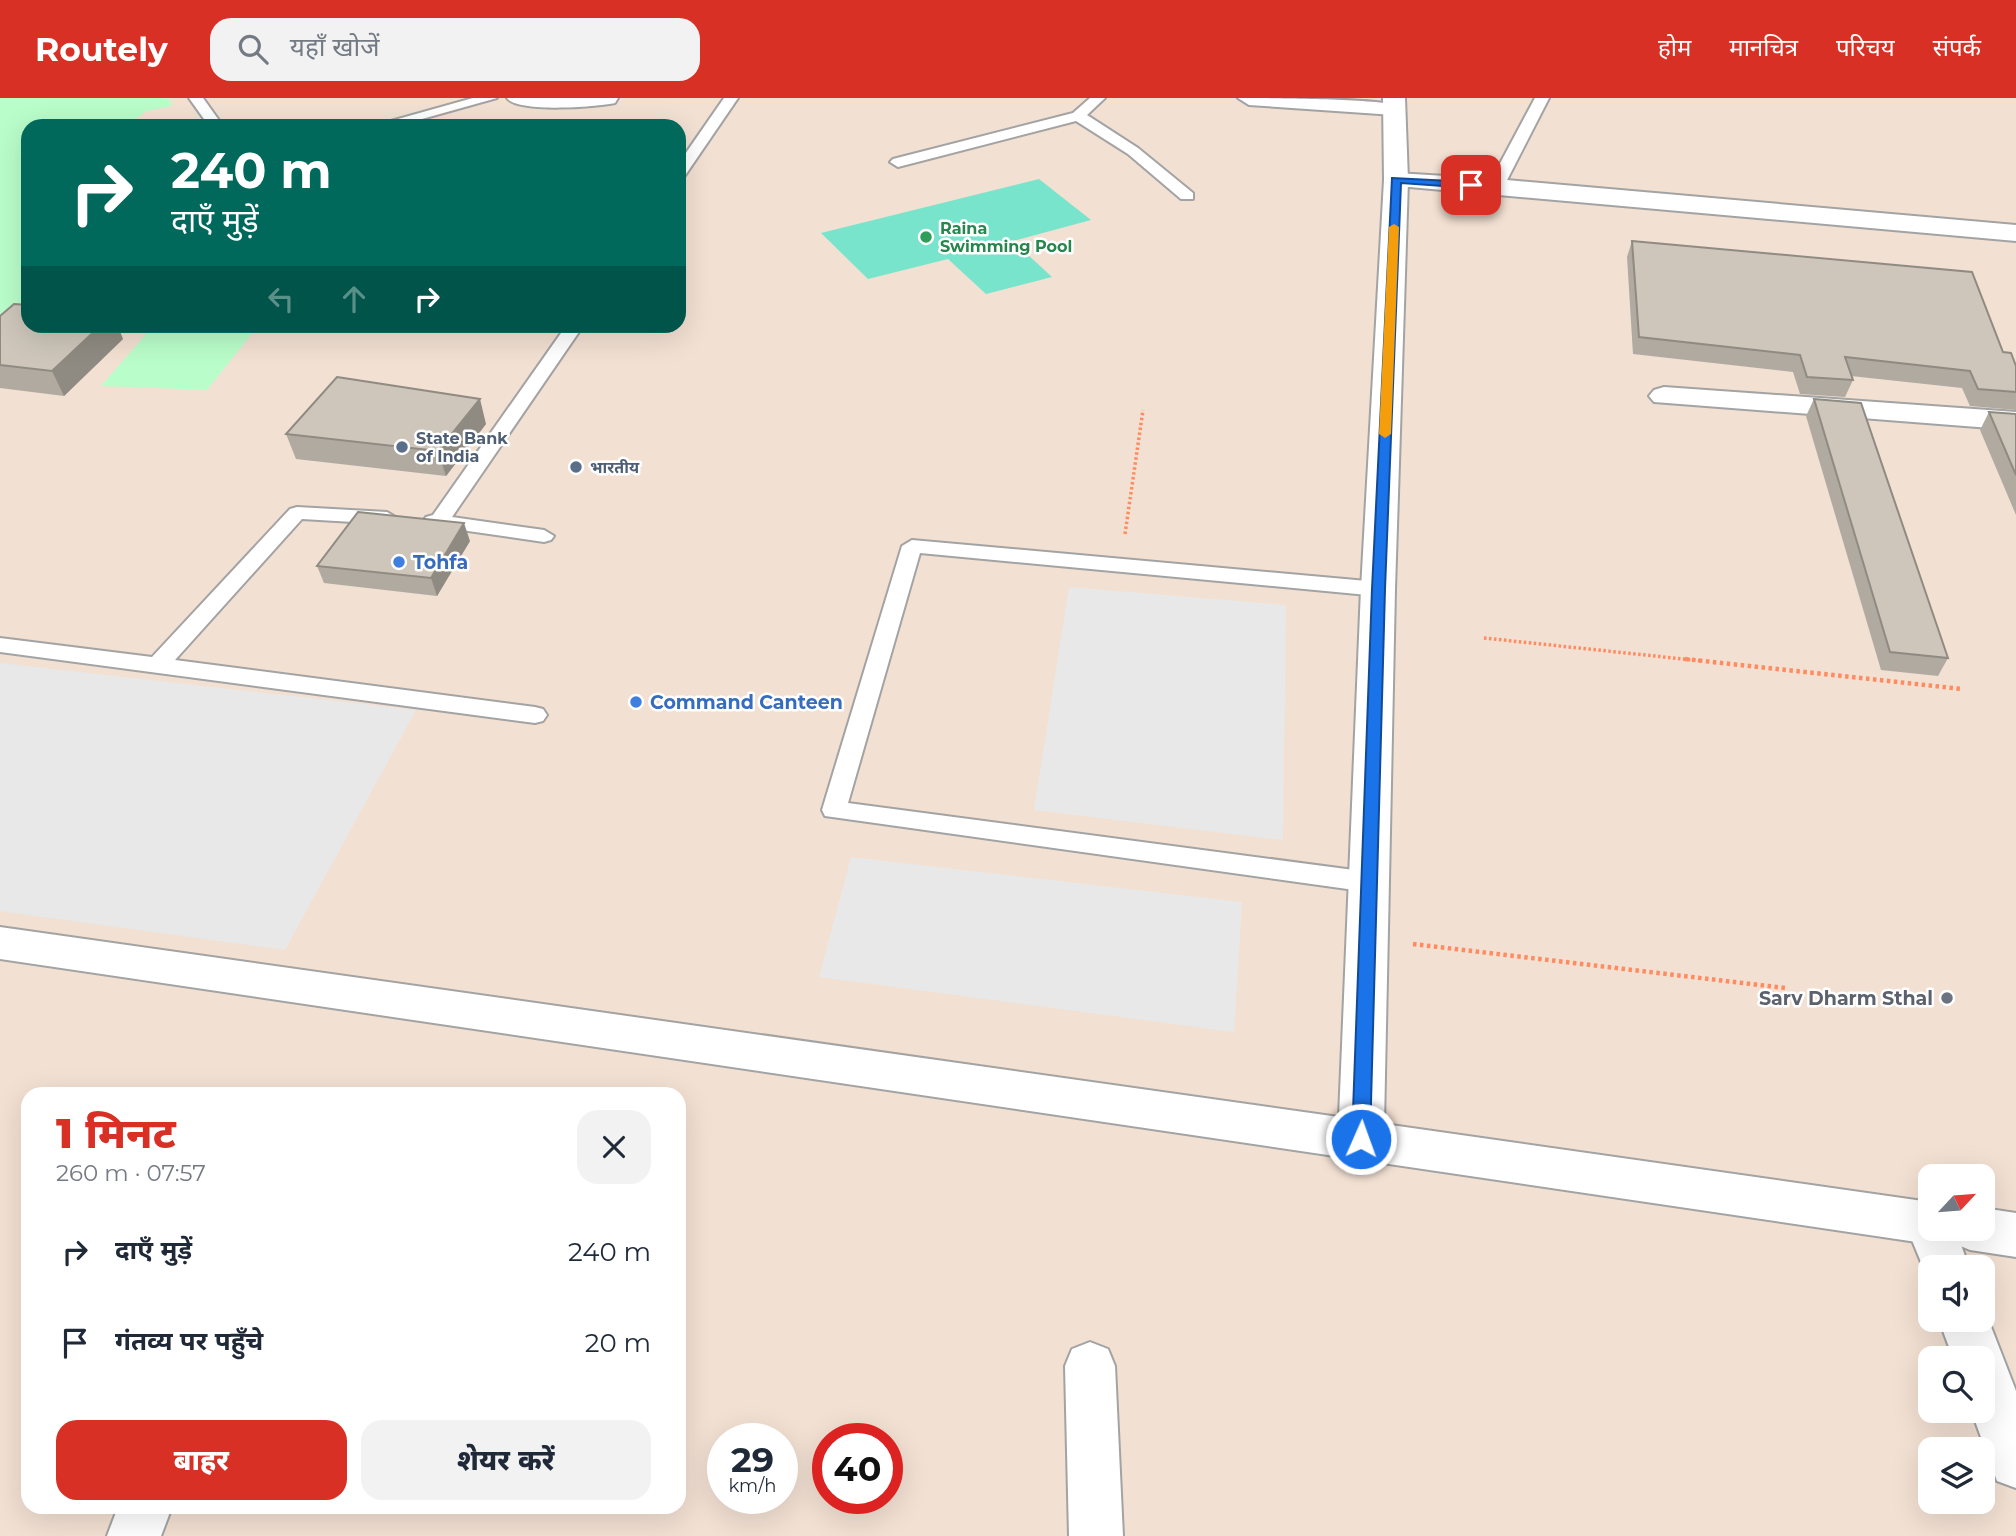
<!DOCTYPE html>
<html lang="hi">
<head>
<meta charset="utf-8">
<style>
  body { margin:0; font-family:Montserrat,"Noto Sans Devanagari",sans-serif; background:#f2f2f3; color:#1f2937; height:100vh; display:flex; flex-direction:column; font-size:26px; white-space:nowrap }
  * { box-sizing:border-box; margin:0 }
  p { font-size:23px; color:#747a83 }
  .icon { flex:none; width:38px; height:38px; fill:none; stroke:currentColor; stroke-width:2; stroke-linecap:round; stroke-linejoin:round }
  .map { position:relative; flex:1; overflow:hidden }
  .side { position:absolute; left:21px; top:989px; width:665px; height:427px; display:flex; flex-direction:column; background:#fff; border-radius:21px; box-shadow:0 7px 28px #0002 }
  .side>* { flex:none }
  .guide { position:absolute; left:21px; top:21px; width:665px; height:214px; border-radius:21px; box-shadow:0 7px 28px #0002; background:#00695c; color:#fff; overflow:hidden }
  .needle { width:46px; rotate:64deg }
  .controls { position:absolute; left:1918px; top:1066px; display:grid; gap:14px }
  .controls a { display:grid; place-items:center; width:77px; height:77px; border-radius:14px; background:#fff; box-shadow:0 7px 28px #0002; font-size:35px }
  .speed { position:absolute; left:707px; top:1325px; display:flex; gap:14px; font-size:35px; font-weight:700; text-align:center }
  .speed>* { display:grid; place-content:center; width:91px; height:91px; border-radius:50%; background:#fff; box-shadow:0 7px 28px #0002; line-height:1 }
  .speed small { font-size:18px; font-weight:400 }
  .speed .limit { border:10px solid #d22; background:#fff; color:#111 }
  .pin { position:absolute; display:grid; place-items:center; width:60px; height:60px; color:#fff; margin:-30px; border-radius:14px; box-shadow:0 4px 10px #0006 }
  .me { position:absolute; width:77px; margin:-38px; rotate:2deg; stroke-linejoin:round; filter:drop-shadow(0 0 5px #0008) }
  .turn { display:flex; align-items:center; gap:24px; height:147px; padding:0 35px; font-size:32px }
  .turn .icon { width:91px; height:91px; stroke-width:2.5 }
  .turn b { display:block; font-size:49px; line-height:60px }
  .lanes { display:flex; align-items:center; height:66px; padding:0 35px; background:#0003; justify-content:center; gap:35px; direction:ltr }
  .lanes .off { opacity:.35 }
  .round { display:grid; place-items:center; flex:none; width:74px; height:74px; border-radius:21px; background:#f2f2f3 }
  .summary { display:flex; align-items:center; justify-content:space-between; height:119px; padding:0 35px }
  h1 { font-size:42px; font-weight:800; line-height:52px; color:#d93025 }
  .button { display:flex; gap:14px; margin-top:auto; padding:14px 35px }
  .button a { flex:1; height:80px; border-radius:21px; background:#d93025; color:#fff; font-size:28px; font-weight:800; line-height:80px; text-align:center }
  .button a+a { background:#f2f2f3; color:#1f2937 }
  ul { padding:0; list-style:none }
  li { display:flex; align-items:center; gap:21px; height:91px; padding:0 35px }
  li div { flex:1 }
  li b { display:block; font-size:26px }
  li em { font-style:normal }
  header { display:flex; align-items:center; gap:42px; box-sizing:border-box; height:98px; padding:0 35px; background:#d93025; color:#fff }
  header strong { font-size:33px }
  nav { display:flex; gap:38px; margin-inline-start:auto; font-size:24px }
  .search { width:490px; height:63px; background:#f2f2f3; display:flex; align-items:center; gap:18px; box-sizing:border-box; padding:0 24px; border-radius:21px; color:#747a83; font-size:26px }
  .map>svg:first-child { display:block }
  .military { fill:#f2e0d2; fill-rule:evenodd }
  .park { fill:#b9fdca }
  .pitch { fill:#78e4cc }
  .parking { fill:#e8e8e8 }
  .lines { fill:none; stroke-linecap:round; stroke-linejoin:round }
  .service-casing { stroke:#a3a3a3; stroke-width:4 }
  .minor-casing { stroke:#a3a3a3; stroke-width:4 }
  .tertiary-casing { stroke:#a3a3a3; stroke-width:4 }
  .path-far1 { stroke:#ff8b61; stroke-width:3.5; stroke-dasharray:2.5 2.5; stroke-linecap:butt }
  .path { stroke:#ff8b61; stroke-width:4.5; stroke-dasharray:3.5 3.5; stroke-linecap:butt }
  .service { fill:#fff; fill-rule:evenodd }
  .minor { fill:#fff; fill-rule:evenodd }
  .tertiary { fill:#fff; fill-rule:evenodd }
  .wall { fill:#b1aaa0 }
  .shaded-wall { fill:#908b82 }
  .building { fill:#cec6ba; stroke:#908b82; stroke-width:2 }
  .route { fill:#1a73e8; stroke:#114b97; stroke-width:2 }
  .slow { fill:#f59e0b }
  .leisure-dot { fill:#2e9e5b; stroke:#fff; stroke-width:2.5 }
  .service-dot { fill:#5c6f8a; stroke:#fff; stroke-width:2.5 }
  .shop-dot { fill:#3f7fe0; stroke:#fff; stroke-width:2.5 }
  .worship-dot { fill:#6b7280; stroke:#fff; stroke-width:2.5 }
  .labels { text-anchor:middle; dominant-baseline:central; stroke-width:5; stroke-linejoin:round; paint-order:stroke }
  .far-leisure-label { font-size:16px; font-weight:bold; fill:#27864d; stroke:#fff; text-anchor:start }
  .far-service-label { font-size:16px; font-weight:bold; fill:#4e5e75; stroke:#fff; text-anchor:start }
  .shop-label { font-size:19px; font-weight:bold; fill:#366cbe; stroke:#fff; text-anchor:start }
  .worship-label { font-size:19px; font-weight:bold; fill:#5b616d; stroke:#fff; text-anchor:end }
</style>
</head>
<body>
<header>
<strong>Routely</strong>
<div class="search"><svg class="icon" aria-label="search" viewBox="0 0 24 24"><circle cx="10" cy="10" r="6"/><path d="M15 15l6 6"/></svg>यहाँ खोजें</div>
<nav><a>होम</a><a>मानचित्र</a><a>परिचय</a><a>संपर्क</a></nav>
</header>
<div class="map">
<svg width="2016" height="1438" viewBox="0 0 2016 1438">
  <rect width="100%" height="100%" fill="#eeece1"/>
  <!-- military -->
  <path class="military" d="M0,0H2016V1438H0ZM28,28H679V228H28ZM28,996H679V1409H28ZM1930,1078H1983V1130H1930ZM1930,1169H1983V1222H1930ZM1930,1260H1983V1312H1930ZM723,1340H782V1400H723ZM828,1340H887V1400H828ZM1930,1351H1983V1404H1930Z"/>
  <!-- park -->
  <g class="park">
    <path d="M0,0H168L172,8L146,13L127,28H28V105L22,110L28,113V221L0,235Z"/>
    <path d="M93,228H258L207,292L101,288L148,234Z"/>
  </g>
  <!-- pitch -->
  <path class="pitch" d="M1039,81L1091,122L1013,143L1052,179L986,196L948,161L868,181L821,135Z"/>
  <!-- parking -->
  <g class="parking">
    <path d="M1069,489L1286,507L1283,742L1034,712Z"/>
    <path d="M0,565L416,612L285,852L0,813Z"/>
    <path d="M851,759L1242,804L1234,934L819,879Z"/>
  </g>
  <g class="lines">
    <defs>
      <g id="service">
        <path d="M189,0H203L223,28H209Z"/>
        <path d="M473,0H497L397,28H373Z"/>
        <path d="M724,0H738L684,79L679,81V65Z"/>
        <path d="M1090,0H1105L1087,17L1138,50L1193,95V101H1181L1128,56L1076,23L898,69L890,64L893,61L1073,15Z"/>
        <path d="M1535,0H1549L1504,88L1501,91H1491L1488,88Z"/>
        <path d="M566,228H583L452,419L544,432L554,438L551,442L544,444L426,427L423,423L426,419L433,417Z"/>
        <path d="M297,409L387,414L397,420L387,426L302,421L175,562L535,609L543,611L547,617L543,623L535,625L0,554V540L152,559L290,411Z"/>
        <path d="M912,442L1378,484L1389,491L1378,498L920,455L848,705L1369,774L1378,777L1382,784L1378,791L1369,794L825,718L822,712L902,448Z"/>
      </g>
      <g id="minor">
        <path d="M507,0H618L615,5C597,9 517,15 507,0Z"/>
        <path d="M1238,0C1263,0 1395,0 1405,10L1394,17L1249,7Z"/>
        <path d="M1396,75L1496,81L2016,127V143L1387,87L1384,82L1387,77Z"/>
        <path d="M1664,289L2016,314V332L1654,304L1649,298L1654,292Z"/>
        <path d="M1930,1109V1130H1955L1969,1169H1930V1186L1907,1130L1914,1115Z"/>
        <path d="M1983,1208L2016,1293V1390L1997,1383L1971,1312H1983V1260H1953L1939,1222H1983Z"/>
        <path d="M1090,1244L1108,1251L1115,1268L1123,1438H1069L1065,1268L1072,1251Z"/>
        <path d="M118,1409H172L161,1438H107Z"/>
      </g>
      <path id="tertiary" d="M1383,0H1405L1408,82L1395,491L1384,1026L1930,1104V1130H1983V1110L2016,1115V1159L1970,1152L1953,1145L1949,1136L1947,1140L1930,1146L0,861V829L1339,1019L1361,491L1384,82Z"/>
    </defs>
    <!-- service casing -->
    <use href="#service" class="service-casing"/>
    <!-- minor casing -->
    <use href="#minor" class="minor-casing"/>
    <!-- tertiary casing -->
    <use href="#tertiary" class="tertiary-casing"/>
    <!-- path-far1 -->
    <g class="path-far1">
      <path d="M1125,436L1143,312"/>
      <path d="M1484,540L1702,563"/>
    </g>
    <!-- path -->
    <g class="path">
      <path d="M1685,561L1962,591"/>
      <path d="M1413,846L1785,890"/>
    </g>
    <!-- service -->
    <use href="#service" class="service"/>
    <!-- minor -->
    <use href="#minor" class="minor"/>
    <!-- tertiary -->
    <use href="#tertiary" class="tertiary"/>
  </g>
  <!-- wall -->
  <g class="wall">
    <path d="M1632,143L2003,254L2016,268V312L1970,308L1962,290L1851,278L1853,282L1845,299L1800,296L1793,274L1633,256L1627,159Z"/>
    <path d="M0,218L123,241L64,298L0,290Z"/>
    <path d="M1814,301L1948,560L1938,578L1881,572L1806,318Z"/>
    <path d="M1989,314L2016,316V417L1980,332Z"/>
    <path d="M486,326L446,378L296,361L286,336Z"/>
    <path d="M470,443L437,498L324,485L317,468Z"/>
  </g>
  <!-- shaded-wall -->
  <g class="shaded-wall">
    <path d="M100,228H118L123,241L64,298L52,273Z"/>
    <path d="M480,301L486,326L446,378L438,353Z"/>
    <path d="M464,425L470,443L437,498L431,480Z"/>
  </g>
  <!-- building -->
  <g class="building">
    <path d="M1632,143L1972,174L2003,254L2011,255L2016,268V294L1978,291L1970,273L1845,259L1853,282L1807,279L1800,257L1639,239Z"/>
    <path d="M14,206L28,207V228H100L52,273L0,267V218Z"/>
    <path d="M337,279L480,301L438,353L286,336Z"/>
    <path d="M1814,301L1861,305L1948,560L1890,554Z"/>
    <path d="M1989,314L2016,316V377Z"/>
    <path d="M358,414L464,425L431,480L317,468Z"/>
  </g>
  <!-- route -->
  <path class="route" d="M1392,80L1471,84L1476,87L1471,90L1401,85L1385,491L1370,1041L1368,1047H1354L1352,1041L1372,491Z"/>
  <!-- slow -->
  <path class="slow" d="M1394,126L1399,129L1391,336L1385,340L1379,336L1389,129Z"/>
  <!-- markers -->
  <circle class="leisure-dot" cx="926" cy="139" r="7"/>
  <g class="service-dot">
    <circle cx="402" cy="349" r="7"/>
    <circle cx="576" cy="369" r="7"/>
  </g>
  <g class="shop-dot">
    <circle cx="399" cy="464" r="7"/>
    <circle cx="636" cy="604" r="7"/>
  </g>
  <circle class="worship-dot" cx="1947" cy="900" r="7"/>
  <g class="labels">
    <!-- far-leisure labels -->
    <g class="far-leisure-label">
      <text x="940" y="130">Raina<tspan x="940" dy="18">Swimming Pool</tspan></text>
    </g>
    <!-- far-service labels -->
    <g class="far-service-label">
      <text x="416" y="340">State Bank<tspan x="416" dy="18">of India</tspan></text>
      <text x="590" y="369">भारतीय</text>
    </g>
    <!-- shop labels -->
    <g class="shop-label">
      <text x="413" y="464">Tohfa</text>
      <text x="650" y="604">Command Canteen</text>
    </g>
    <!-- worship labels -->
    <g class="worship-label">
      <text x="1933" y="900">Sarv Dharm Sthal</text>
    </g>
  </g>
</svg>
<div class="controls">
<a><svg class="needle" viewBox="-14 -14 28 28"><path d="M0-13l5 13h-10z" fill="#e53935"/><path d="M0 13l5-13h-10z" fill="#747a83"/></svg></a>
<a><svg class="icon" aria-label="sound" viewBox="0 0 24 24"><path d="M4 9h4l5-4v14l-5-4H4zM17 9q2 3 0 6"/></svg></a>
<a><svg class="icon" aria-label="search" viewBox="0 0 24 24"><circle cx="10" cy="10" r="6"/><path d="M15 15l6 6"/></svg></a>
<a><svg class="icon" aria-label="layers" viewBox="0 0 24 24"><path d="M12 4l9 5-9 5-9-5zM3 14l9 5 9-5"/></svg></a>
</div>
<div class="speed"><div>29<small>km/h</small></div><div class="limit">40</div></div>
<div class="pin" style="left:1471px;top:87px;background:#d93025"><svg class="icon" aria-label="arrive" viewBox="0 0 24 24"><path d="M6 21V4h12l-3 4 3 4H6"/></svg></div>
<svg class="me" style="left:1361px;top:1041px" viewBox="-20 -20 40 40"><circle r="17" fill="#1a73e8" stroke="#fff" stroke-width="3"/><path d="M0-11L8 9 0 5-8 9z" fill="#fff"/></svg>
<div class="guide">
<div class="turn"><svg class="icon" aria-label="right" viewBox="0 0 24 24"><path d="M7 20v-9h11M14 6l5 5-5 5"/></svg><div><b>240 m</b>दाएँ मुड़ें</div></div>
<div class="lanes"><svg class="icon off" aria-label="left" viewBox="0 0 24 24"><path d="M17 20v-9H6M10 6l-5 5 5 5"/></svg><svg class="icon off" aria-label="ahead" viewBox="0 0 24 24"><path d="M12 20V5M6 11l6-6 6 6"/></svg><svg class="icon" aria-label="right" viewBox="0 0 24 24"><path d="M7 20v-9h11M14 6l5 5-5 5"/></svg></div>
</div>
<section class="side">
<div class="summary"><div><h1>1 मिनट</h1><p>260 m · 07:57</p></div><a class="round"><svg class="icon" aria-label="close" viewBox="0 0 24 24"><path d="M6 6l12 12M18 6L6 18"/></svg></a></div>
<ul>
<li><svg class="icon" aria-label="right" viewBox="0 0 24 24"><path d="M7 20v-9h11M14 6l5 5-5 5"/></svg><div><b>दाएँ मुड़ें</b></div><em>240 m</em></li>
<li><svg class="icon" aria-label="arrive" viewBox="0 0 24 24"><path d="M6 21V4h12l-3 4 3 4H6"/></svg><div><b>गंतव्य पर पहुँचे</b></div><em>20 m</em></li>
</ul>
<div class="button"><a>बाहर</a><a>शेयर करें</a></div>
</section>
</div>
</body>
</html>
